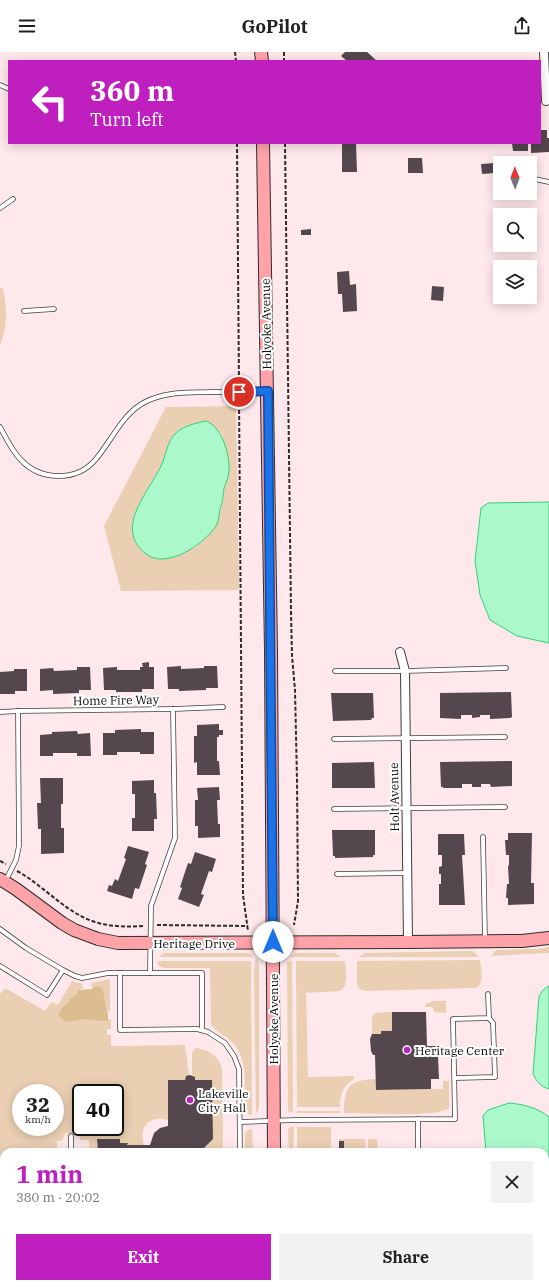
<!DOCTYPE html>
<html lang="en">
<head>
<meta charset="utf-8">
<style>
  body { margin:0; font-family:"IBM Plex Serif",serif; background:#f2f2f2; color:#202124; height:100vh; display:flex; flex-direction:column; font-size:15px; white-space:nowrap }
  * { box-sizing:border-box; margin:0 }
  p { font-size:13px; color:#757577 }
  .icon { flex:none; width:22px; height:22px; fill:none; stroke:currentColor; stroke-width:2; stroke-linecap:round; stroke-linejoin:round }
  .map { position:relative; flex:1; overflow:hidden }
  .panel { position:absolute; left:0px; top:1096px; width:549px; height:140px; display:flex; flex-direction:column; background:#fff; border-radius:12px 12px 0 0; box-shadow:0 2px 10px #0003 }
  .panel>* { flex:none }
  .top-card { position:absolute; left:8px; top:8px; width:533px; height:84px; border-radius:0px; box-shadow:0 2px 10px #0003; background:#be1fbe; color:#fff; overflow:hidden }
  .needle { width:26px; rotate:359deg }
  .tools { position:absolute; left:493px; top:104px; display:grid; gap:8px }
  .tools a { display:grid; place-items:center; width:44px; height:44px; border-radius:0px; background:#fff; box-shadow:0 2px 10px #0003; font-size:20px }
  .speed { position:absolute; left:12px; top:1032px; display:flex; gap:8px; font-size:20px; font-weight:700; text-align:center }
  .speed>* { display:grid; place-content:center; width:52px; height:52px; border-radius:50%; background:#fff; box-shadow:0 2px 10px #0003; line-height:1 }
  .speed small { font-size:10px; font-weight:400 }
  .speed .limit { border:2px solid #111; border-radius:6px; background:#fff; color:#111 }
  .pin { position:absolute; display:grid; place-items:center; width:34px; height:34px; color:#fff; margin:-17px; border:2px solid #fff; border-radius:50%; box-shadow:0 1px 4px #0007 }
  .me { position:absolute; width:44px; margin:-22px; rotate:0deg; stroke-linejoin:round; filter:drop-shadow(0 0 3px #0008) }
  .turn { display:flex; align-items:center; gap:14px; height:84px; padding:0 16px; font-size:18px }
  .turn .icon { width:52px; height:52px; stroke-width:2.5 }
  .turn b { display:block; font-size:28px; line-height:34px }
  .round { display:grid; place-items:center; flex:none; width:42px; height:42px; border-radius:0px; background:#f2f2f2 }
  .overview { display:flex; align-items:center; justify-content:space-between; height:68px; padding:0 16px }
  h1 { font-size:24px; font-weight:700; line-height:30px; color:#be1fbe }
  .primary-button { display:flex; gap:8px; margin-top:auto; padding:8px 16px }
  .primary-button a { flex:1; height:46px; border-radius:0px; background:#be1fbe; color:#fff; font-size:16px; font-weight:700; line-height:46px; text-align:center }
  .primary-button a+a { background:#f2f2f2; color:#202124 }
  header { display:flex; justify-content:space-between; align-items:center; height:52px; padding:0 16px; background:#fff; font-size:18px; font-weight:700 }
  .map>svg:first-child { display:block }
  .green { fill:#eacfb2; fill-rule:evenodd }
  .forest { fill:#dbbd90 }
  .water { fill:#abf8cb; stroke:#30d178 }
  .building { fill:#54474e }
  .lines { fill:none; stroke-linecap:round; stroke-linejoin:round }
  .lane-casing { stroke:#3e3e3e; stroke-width:5.5 }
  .street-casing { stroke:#3e3e3e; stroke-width:10 }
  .secondary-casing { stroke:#2d2d2d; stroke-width:14 }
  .path { stroke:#2d2d2d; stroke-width:2; stroke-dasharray:4 2; stroke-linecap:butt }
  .lane { stroke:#fff; stroke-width:4 }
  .street { stroke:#fff; stroke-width:8 }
  .secondary { stroke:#ffa3a9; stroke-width:12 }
  .route-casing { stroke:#114b97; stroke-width:10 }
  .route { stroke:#1a73e8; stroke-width:7 }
  .poi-dot { fill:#be1fbe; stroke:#fff; stroke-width:1.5 }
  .labels { text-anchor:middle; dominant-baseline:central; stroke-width:4; stroke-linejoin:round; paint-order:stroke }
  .street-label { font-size:12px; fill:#0b0b0b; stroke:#fff }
  .poi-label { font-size:12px; fill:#0b0b0b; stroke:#fff; text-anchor:start }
</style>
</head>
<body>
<header><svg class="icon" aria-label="menu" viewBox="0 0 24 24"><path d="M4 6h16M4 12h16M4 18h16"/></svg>GoPilot<svg class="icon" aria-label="share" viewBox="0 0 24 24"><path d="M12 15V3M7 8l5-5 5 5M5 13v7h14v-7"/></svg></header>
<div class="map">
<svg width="549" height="1236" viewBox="0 0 549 1236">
  <rect width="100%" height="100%" fill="#ffe8ec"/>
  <!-- green -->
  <g class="green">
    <path d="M0,235L3,237C7,256 8,274 0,293Z"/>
    <path d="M236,354L239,538L121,539L104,474L166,355ZM206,369L217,377L221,382L226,398L229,415L224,437L223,449L216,474L196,495L177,504L166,507L142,447L161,414L170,389L175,382L183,376Z"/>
    <path d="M549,895V901L491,904L495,899L498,898L538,897Z"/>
    <path d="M473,899L479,905H359L365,901Z"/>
    <path d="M164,901H246L251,902L252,905H159L161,903Z"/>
    <path d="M296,901H334L341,905H290Z"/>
    <path d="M257,906L259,912V1057L256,1062L254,925L255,909Z"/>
    <path d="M480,908C481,917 485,932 476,936L365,939L359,937L357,933V909Z"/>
    <path d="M157,909H251L252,1063L248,1062L245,1059C243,1036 250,1008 232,990C226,983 215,980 211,972L210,916H164L159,914Z"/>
    <path d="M292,909L293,1061L288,1059L287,910Z"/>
    <path d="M296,909H345C346,919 349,934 340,939L306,941L308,1025L354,1024V1027C343,1033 340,1043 340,1055H297Z"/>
    <path d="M109,927L110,929V959H108L104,944L98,935L95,934L92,937L91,932L92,931Z"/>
    <path d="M72,929L82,932L83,937H81L77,942L69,947L68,951L63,955L60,964L67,970L79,967H96L106,970L108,967L111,968V977H107V983H111V994L185,993L189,1023L185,1025V1028H168V1068C150,1063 138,1074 144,1093H127V1091H120V1087H97L98,1100H89V1088H81L77,1081H66L62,1089H57V1100H4V1194H0V942L5,936L45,959L51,950L58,953ZM21,1041H55V1075H21ZM81,1041H115V1075H81Z"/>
    <path d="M433,949H446V961L434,960L433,955H426L425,952Z"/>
    <path d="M392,960V979H381V982H372V965L375,961Z"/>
    <path d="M195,996C207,997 218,1003 222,1016L223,1091L222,1098L220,1100H207L204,1097L213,1087L212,1028H195V1025L192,1023V1001Z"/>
    <path d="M376,1027V1038L443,1037V1029H449V1056C438,1066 363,1061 344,1061C344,1035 348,1028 376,1027Z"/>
    <path d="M297,1059H340L341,1061H297Z"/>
    <path d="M291,1075H294L293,1100H289L288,1077Z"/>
    <rect x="297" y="1075" width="34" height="25"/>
    <path d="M252,1077L253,1100H245V1081L248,1078Z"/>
    <path d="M339,1087H365L366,1100H363V1096H344V1089H339Z"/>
    <path d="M368,1087H377L378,1100H368Z"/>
    <path d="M545,1211H549V1236H426V1232H545Z"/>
  </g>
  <!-- forest -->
  <path class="forest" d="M95,934L102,936L103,939L108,962V969H103L85,967L67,970L62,967L58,962L63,955L68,951L69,947L77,942L78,938L92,937Z"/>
  <!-- water -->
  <g class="water">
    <path d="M206,369C222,375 230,403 229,419C229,424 226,430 224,436C223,443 223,450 220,457C219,462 219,469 216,474C204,492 167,518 146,502C113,476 149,440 161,414C166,404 167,389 176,381C183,374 196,371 206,369Z"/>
    <path d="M549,450V591L517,584L490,568L480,543L475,509L481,456L488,451Z"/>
    <path d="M549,934V1037C540,1034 537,1030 533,1022L539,944L543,938Z"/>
    <path d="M509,1051C523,1052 538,1056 549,1065V1170L545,1171V1100H486L483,1064L488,1058Z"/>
  </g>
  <!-- building -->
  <g class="building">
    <path d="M345,0H367L377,9H347L341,4Z"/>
    <path d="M541,78H547V86H549V100L531,101V91H540Z"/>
    <path d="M342,91H356L357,120H342Z"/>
    <path d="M512,91H528V99H513Z"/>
    <path d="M408,106H422L423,121H408Z"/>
    <path d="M495,111V121L482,122L481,112Z"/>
    <path d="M311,177V183H301V178Z"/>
    <path d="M349,219L350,233L356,232L357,259L343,260L342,242H338L337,220Z"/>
    <path d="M432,234L444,235L443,249L431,248Z"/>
    <path d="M149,610V615H154V637H142V640H116V638H104L103,616L117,615V618H140V615H143L142,611Z"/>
    <path d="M181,614V617L204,616V614H217L218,636H206V638L179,639V637H168L167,615Z"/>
    <path d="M77,615H90L91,638H79V641L53,642V638L40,639V617L53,616L54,619L77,618Z"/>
    <path d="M14,617H27V639H15V642H0V620L14,619Z"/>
    <path d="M511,640L512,665L510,666L490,667V663H480V665L472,666V663H461V667L440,666V641Z"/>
    <path d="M331,641H373L374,666H372L371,668L333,669Z"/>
    <path d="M219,672V678H223V683H219V685H217V709H219L220,723H197V710L194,711V684H197V673Z"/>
    <path d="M141,677V680H154V702H140V700H117V703H103V681H115V678Z"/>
    <path d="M77,679L78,682L90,681L91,704H77V701H53V704H40V683L52,682V680Z"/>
    <path d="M512,709V734L491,735L490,732H481V735H472V732H462V736H443V735H441L440,710Z"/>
    <path d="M374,710L375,736H332V711Z"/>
    <path d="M40,726H63V752H61V776H64V801L41,802V777H38L37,751H41Z"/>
    <path d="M154,728V741H156L157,767H154V779H132V766H135V742H132V729Z"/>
    <path d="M219,735L220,748H217L218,772H220V785L198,786V774H195V748H198L197,736Z"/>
    <path d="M332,778H375V803H373V805L335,806V804H333Z"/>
    <path d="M508,781H532L531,831H534V852L508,853V846H506L507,832H509L508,814L509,813V803H506L505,788H508Z"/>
    <path d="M438,782H464L465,803H462L465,853H439V832H441V822H439V815L442,814V803H438Z"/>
    <path d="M128,794L149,800L145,812L147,813L139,837L135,836L132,847L107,839L109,833L112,834L115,827L118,829L126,807L124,806Z"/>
    <path d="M195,800L216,807L212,820L209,819L201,842L204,843L199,855L178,847L182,836L180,835L188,811L191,812Z"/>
    <path d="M392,960H426L427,994H444L443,1002L438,1004L439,1027H431V1037L376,1038L375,1003H373L371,999L370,987L372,982H381V979H392Z"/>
    <path d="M190,1023L195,1025V1028H212L213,1087L200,1100H98L97,1087H120V1091H128L127,1093H150L154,1081L160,1076L168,1074V1028H185L186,1024Z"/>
    <path d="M339,1089H344V1096H363V1100H334L333,1096H339Z"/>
  </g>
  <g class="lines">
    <defs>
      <g id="lane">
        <path d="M0,33L9,37"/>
        <path d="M530,126L549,130"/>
        <path d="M0,156L13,147"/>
        <path d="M24,259L54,257"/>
        <path d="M0,375C6,386 12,399 21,408C41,429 77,430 96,407C112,388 123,361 145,350C166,339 189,341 211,340C229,340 247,340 265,339"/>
        <path d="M335,619H405L506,616"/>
        <path d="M173,657L223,655"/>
        <path d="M0,660L18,659"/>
        <path d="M334,687L505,685"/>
        <path d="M334,757L505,755"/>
        <path d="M483,785L485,888"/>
        <path d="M337,822L407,821"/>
        <path d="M5,830L16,808L19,794L18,659L173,657L175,786L151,854L150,921"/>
        <path d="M0,877L26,896L63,918"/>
        <path d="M0,914L47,943L63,918L75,924L82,926L108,921H202V978"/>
        <path d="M120,921V978L197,977L208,980L225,991L234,1004L239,1017L240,1100"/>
        <path d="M455,1026L495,1025L493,971L489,966"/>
        <path d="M418,1067V1100"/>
        <path d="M240,1070L295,1068L455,1067L453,967L489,966L488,942"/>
        <path d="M71,1084V1100"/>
      </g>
      <g id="street">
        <path d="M544,0L546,49"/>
        <path d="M400,600L405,619L408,890"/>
      </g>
      <g id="secondary">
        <path d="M261,0L262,9"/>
        <path d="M263,91L271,599L274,1100"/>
        <path d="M0,827L16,837L62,871L74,878L98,887L118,891L408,890L522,889L549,886"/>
        <path d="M545,1204L549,1205"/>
        <path d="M0,1214H4"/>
        <path d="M545,1223H549"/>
        <path d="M245,1232L250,1236"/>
        <path d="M281,1235L308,1234L321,1232"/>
        <path d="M7,1236L62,1235L107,1232"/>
      </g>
    </defs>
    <!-- lane casing -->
    <use href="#lane" class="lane-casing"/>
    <!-- street casing -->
    <use href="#street" class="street-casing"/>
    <!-- secondary casing -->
    <use href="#secondary" class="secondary-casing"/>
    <!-- path -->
    <g class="path">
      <path d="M235,0L236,9"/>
      <path d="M284,0V9"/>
      <path d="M237,91L239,334"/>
      <path d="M285,91L291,560L292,604L295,638L297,727L298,849L294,873"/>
      <path d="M239,346L243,843L248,879"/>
      <path d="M0,809L6,812"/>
      <path d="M17,819C43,833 64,859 92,869C109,875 127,875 145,874"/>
      <path d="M157,873L248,874"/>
      <path d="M545,1186H549"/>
      <path d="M222,1232L227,1236"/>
      <path d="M166,1236L182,1232"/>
      <path d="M375,1236L384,1234L434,1236"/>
    </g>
    <!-- lane -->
    <use href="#lane" class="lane"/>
    <!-- street -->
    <use href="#street" class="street"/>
    <!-- secondary -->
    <use href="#secondary" class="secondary"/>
  </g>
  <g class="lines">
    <defs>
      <path id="route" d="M239,340L268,339L273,890"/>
    </defs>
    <!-- route casing -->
    <use href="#route" class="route-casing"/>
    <!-- route -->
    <use href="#route" class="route"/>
  </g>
  <!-- markers -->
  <g class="poi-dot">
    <circle cx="407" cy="998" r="4"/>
    <circle cx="190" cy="1048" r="4"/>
  </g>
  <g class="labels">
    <!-- street labels -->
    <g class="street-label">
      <text transform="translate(266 272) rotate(-91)">Holyoke Avenue</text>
      <text transform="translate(116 648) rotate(-1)">Home Fire Way</text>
      <text transform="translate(394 745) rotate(-91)">Holt Avenue</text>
      <text x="194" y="891">Heritage Drive</text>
      <text transform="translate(273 967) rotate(-90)">Holyoke Avenue</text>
    </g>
    <!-- poi labels -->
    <g class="poi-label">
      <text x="415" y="998">Heritage Center</text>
      <text x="198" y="1041">Lakeville<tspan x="198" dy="14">City Hall</tspan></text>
    </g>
  </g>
</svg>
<div class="tools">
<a><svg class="needle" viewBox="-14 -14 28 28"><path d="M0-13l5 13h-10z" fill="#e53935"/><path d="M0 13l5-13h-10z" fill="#757577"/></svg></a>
<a><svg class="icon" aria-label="search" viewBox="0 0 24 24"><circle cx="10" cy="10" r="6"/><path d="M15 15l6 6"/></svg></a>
<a><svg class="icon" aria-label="layers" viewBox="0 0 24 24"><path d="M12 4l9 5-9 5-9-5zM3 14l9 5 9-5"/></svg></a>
</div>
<div class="speed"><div>32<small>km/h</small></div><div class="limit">40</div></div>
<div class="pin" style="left:239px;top:340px;background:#d93025"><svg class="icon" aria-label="arrive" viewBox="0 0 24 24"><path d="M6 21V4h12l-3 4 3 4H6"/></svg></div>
<svg class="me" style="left:273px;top:890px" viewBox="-20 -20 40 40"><circle r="19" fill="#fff"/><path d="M0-13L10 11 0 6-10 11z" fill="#1a73e8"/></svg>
<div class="top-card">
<div class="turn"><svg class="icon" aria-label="left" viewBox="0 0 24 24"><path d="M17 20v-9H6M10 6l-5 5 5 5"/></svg><div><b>360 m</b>Turn left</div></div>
</div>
<section class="panel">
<div class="overview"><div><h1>1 min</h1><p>380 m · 20:02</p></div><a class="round"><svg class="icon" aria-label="close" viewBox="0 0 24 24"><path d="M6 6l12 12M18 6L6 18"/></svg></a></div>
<div class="primary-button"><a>Exit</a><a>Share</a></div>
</section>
</div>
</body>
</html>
